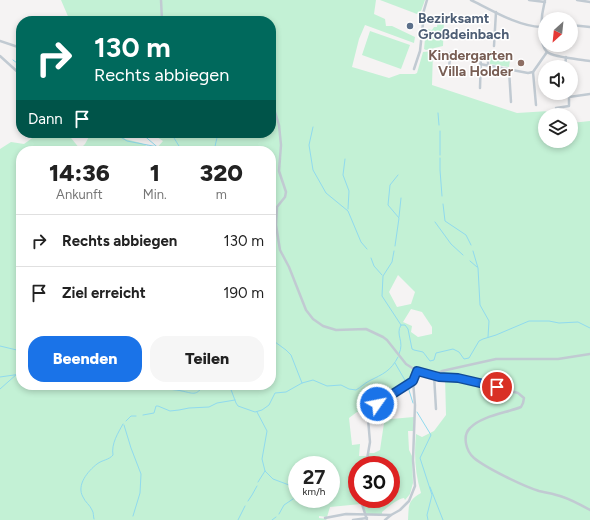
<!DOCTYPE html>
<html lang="de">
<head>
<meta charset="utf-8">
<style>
  body { margin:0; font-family:Figtree,sans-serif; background:#f6f6f6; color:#222; height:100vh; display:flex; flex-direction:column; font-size:15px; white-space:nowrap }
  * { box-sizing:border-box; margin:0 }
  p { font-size:13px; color:#767676 }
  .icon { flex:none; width:22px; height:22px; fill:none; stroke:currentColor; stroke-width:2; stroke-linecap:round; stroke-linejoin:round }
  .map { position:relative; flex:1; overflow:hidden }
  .panel { position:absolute; left:16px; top:146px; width:260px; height:244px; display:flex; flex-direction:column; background:#fff; border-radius:16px; box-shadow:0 2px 6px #0003 }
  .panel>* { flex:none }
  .guide { position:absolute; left:16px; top:16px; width:260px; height:122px; border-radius:16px; box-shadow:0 2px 6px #0003; background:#00695c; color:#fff; overflow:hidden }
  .needle { width:26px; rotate:207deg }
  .tools { position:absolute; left:538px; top:12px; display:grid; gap:8px }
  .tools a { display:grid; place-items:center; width:40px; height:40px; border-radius:50%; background:#fff; box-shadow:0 2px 6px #0003; font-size:20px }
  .speed { position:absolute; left:288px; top:456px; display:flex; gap:8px; font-size:20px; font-weight:700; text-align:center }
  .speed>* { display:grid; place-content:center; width:52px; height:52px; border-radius:50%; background:#fff; box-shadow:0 2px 6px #0003; line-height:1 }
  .speed small { font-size:10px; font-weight:400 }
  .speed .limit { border:6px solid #d22; background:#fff; color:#111 }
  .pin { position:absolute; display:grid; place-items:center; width:34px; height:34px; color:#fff; margin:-17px; border:2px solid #fff; border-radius:50%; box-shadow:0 1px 4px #0007 }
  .me { position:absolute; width:44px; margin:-22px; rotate:57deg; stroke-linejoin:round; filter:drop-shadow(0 0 3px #0008) }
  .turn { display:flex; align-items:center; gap:14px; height:84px; padding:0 12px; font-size:18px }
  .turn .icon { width:52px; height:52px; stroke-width:2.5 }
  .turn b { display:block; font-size:28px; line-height:34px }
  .then { display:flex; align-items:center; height:38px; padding:0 12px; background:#0003; gap:8px; font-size:15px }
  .eta { display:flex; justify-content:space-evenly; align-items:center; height:68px; text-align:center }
  .eta b { font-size:24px; font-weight:800; line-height:28px }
  .cta { display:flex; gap:8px; margin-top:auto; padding:8px 12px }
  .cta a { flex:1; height:46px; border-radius:16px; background:#1a73e8; color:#fff; font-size:16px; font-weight:800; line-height:46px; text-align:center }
  .cta a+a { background:#f6f6f6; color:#222 }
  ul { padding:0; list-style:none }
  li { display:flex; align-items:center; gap:12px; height:52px; padding:0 12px; border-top:1px solid #e0e0e0 }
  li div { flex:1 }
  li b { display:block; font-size:15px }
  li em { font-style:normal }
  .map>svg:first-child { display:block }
  .green { fill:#c3f1d5; fill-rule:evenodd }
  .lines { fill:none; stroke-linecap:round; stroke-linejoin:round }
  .stream { stroke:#90daee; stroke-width:1 }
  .minor { stroke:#c1cad2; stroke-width:2.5 }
  .route-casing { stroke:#114b97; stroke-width:10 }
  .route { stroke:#1a73e8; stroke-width:7 }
  .service-dot { fill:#5c6f8a; stroke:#fff; stroke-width:1.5 }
  .education-dot { fill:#8d6e63; stroke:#fff; stroke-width:1.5 }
  .labels { text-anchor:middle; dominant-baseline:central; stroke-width:3; stroke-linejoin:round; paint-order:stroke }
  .service-label { font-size:14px; font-weight:bold; fill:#4e5e75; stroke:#fff; text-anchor:start }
  .education-label { font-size:14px; font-weight:bold; fill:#785e54; stroke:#fff; text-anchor:end }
</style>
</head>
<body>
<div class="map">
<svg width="590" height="520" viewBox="0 0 590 520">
  <rect width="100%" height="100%" fill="#f5f3f3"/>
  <!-- green -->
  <g class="green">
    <path d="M61,0H376L374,14L385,19L386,26H392L415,37L414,43L365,25L359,39L352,67L389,78L400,74H415L417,73L423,52L433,51L432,85L517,113L549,111L550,115H545V141H571V123L590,121V520H408C409,506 407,501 421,493C415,473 414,455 416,434L422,437L434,431L446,415L445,376L416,368L411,380L372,406L366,413L357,412L349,418L352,445L360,444L359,456H367L366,465H357V499H362L361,504L330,507L327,517L319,516V518L327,519L326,520H0V149L11,142L24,144L35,136L37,133H67L80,149L85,144L91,133H121L125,139L141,143L155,150L163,141L151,133H271V21H70ZM21,151H271V385H21ZM398,275L415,292L411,304L397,307L389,292ZM411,309L422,312L432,327V334L418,337L411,332L412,326L403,322ZM297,465H331V499H297Z"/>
    <path d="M380,0H425L421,11L417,14Z"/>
    <path d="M438,18L444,19L443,46L426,50L424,49L426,29L432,30L434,27H437Z"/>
    <path d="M370,31L410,45L401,69L362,55Z"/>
    <path d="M489,51L511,54L509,67L490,64Z"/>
    <path d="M389,412L391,419L414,417L413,431H408L409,450L412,456L413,483L410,494L405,500L404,498C397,499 388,507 382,512V514H366L363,504V499H391V465H367L369,453H374L380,450L384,423L382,416Z"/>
  </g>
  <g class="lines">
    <!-- stream -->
    <g class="stream">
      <path d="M13,60L21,66"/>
      <path d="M438,113L439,125"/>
      <path d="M313,127L309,145L313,170L326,193L348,211L361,242L367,249"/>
      <path d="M440,131V155"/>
      <path d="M114,133L127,141L158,147"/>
      <path d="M141,133L162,151"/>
      <path d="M171,133L182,151"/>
      <path d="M148,146L152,151"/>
      <path d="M214,151L218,133"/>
      <path d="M440,158V170L442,196"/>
      <path d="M345,159L343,175L349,191L348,209"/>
      <path d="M443,204L445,221L466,235L471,245"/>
      <path d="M399,217L401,198"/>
      <path d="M435,222L451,244L463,255"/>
      <path d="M395,246L399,218L388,205L390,185L398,175"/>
      <path d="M394,251L392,262L383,276L382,296L401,325"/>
      <path d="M473,251L478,268L480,305L489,321L488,337"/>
      <path d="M371,258L374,266L382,275"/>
      <path d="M470,261L477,267"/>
      <path d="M271,339L286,350L291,355L302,383"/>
      <path d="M0,346L21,351"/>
      <path d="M399,354C405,341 395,335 401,325H405L408,329L412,349L414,350L423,352L430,361L434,360L436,353L453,349L459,352L464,359L469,358L479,341L483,339L496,335L529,321H549L559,323L578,322L590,328"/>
      <path d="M395,363L406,382"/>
      <path d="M0,377L21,374"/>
      <path d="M73,385L78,388L83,385"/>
      <path d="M164,385C169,391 174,389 182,391C192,393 197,397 203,385"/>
      <path d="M211,385L218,389L226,386L230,387L236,403L238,406L255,412L262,410L269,405L275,393L286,392L302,383L313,380L327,386L341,385L349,389L356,390C361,387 365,383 369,381C383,374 391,371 398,357"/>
      <path d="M408,387L413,403"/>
      <path d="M0,389L17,374"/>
      <path d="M257,412L267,431L262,459L265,471L273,479L297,488"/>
      <path d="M417,412L431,435L420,458L432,495L427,515L428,520"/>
      <path d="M143,415L154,413L156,406H158L170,411L179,410L189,408L209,407L217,403L235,400"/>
      <path d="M126,421L131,416H136"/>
      <path d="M124,425L131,448L141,474L140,493L133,516"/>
      <path d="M258,482L265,471"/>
      <path d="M430,487L443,520"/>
      <path d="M248,501L252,495L257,486"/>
      <path d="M279,514L284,505L293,499"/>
      <path d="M94,519C93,516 94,513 92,510C90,505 85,502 83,497C76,485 88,471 97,464C102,460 109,460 113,455C111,444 118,433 123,424"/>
      <path d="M238,520L245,506"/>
      <path d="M272,520L276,517"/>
    </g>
    <!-- minor -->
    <g class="minor">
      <path d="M161,0L162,21"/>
      <path d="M471,0C492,10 517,26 541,27"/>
      <path d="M529,0L545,2"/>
      <path d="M545,0C542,12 537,43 547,52C555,58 580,59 590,61"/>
      <path d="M577,0L590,2"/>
      <path d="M571,25L590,27"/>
      <path d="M0,41L21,48"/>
      <path d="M494,46L496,12"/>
      <path d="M0,56L21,75"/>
      <path d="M480,64L528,73L533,72L547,52"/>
      <path d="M565,67L566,57"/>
      <path d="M414,69L420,51L423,23L422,17L427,0"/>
      <path d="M509,70L511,102"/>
      <path d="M449,72L450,53L485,54L488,56V65"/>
      <path d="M533,72L536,105"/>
      <path d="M480,88L481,54"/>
      <path d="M271,99L279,125L281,145L279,171L286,192L285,197L277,207L276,225L280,250L289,267L306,310L313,319L323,326L336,330L366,329L383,337L387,340L406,364L417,371L439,377L469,380L518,393L524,398L523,403L521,407C506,413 481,416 470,428C462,436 466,451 474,458C486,468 523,486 539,491C547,493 555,494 563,497C572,500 581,505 590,510"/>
      <path d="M556,108L569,106V97L590,94"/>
      <path d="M434,375L442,371L496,359H558L590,354"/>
      <path d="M434,375L436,409"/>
      <path d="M366,465L370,442L368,419V413L372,408L413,381"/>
      <path d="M363,499L362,504L367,520"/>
      <path d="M325,518L346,514L391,515L400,510L409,501L415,486L413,460L415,405L413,381L417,371"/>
      <path d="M353,520L367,518"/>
      <path d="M385,520L391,515"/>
    </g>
  </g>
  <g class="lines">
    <defs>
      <path id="route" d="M377,404L413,381L417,371L439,377L458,378L497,387"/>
    </defs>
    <!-- route casing -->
    <use href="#route" class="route-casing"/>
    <!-- route -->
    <use href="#route" class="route"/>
  </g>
  <!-- markers -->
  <circle class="service-dot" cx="410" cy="26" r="4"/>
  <circle class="education-dot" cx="521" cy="63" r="4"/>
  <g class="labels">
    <!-- service labels -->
    <g class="service-label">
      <text x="418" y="18">Bezirksamt<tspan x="418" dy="16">Großdeinbach</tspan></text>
    </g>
    <!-- education labels -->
    <g class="education-label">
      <text x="513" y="55">Kindergarten<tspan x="513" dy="16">Villa Holder</tspan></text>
    </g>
  </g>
</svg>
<div class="tools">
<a><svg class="needle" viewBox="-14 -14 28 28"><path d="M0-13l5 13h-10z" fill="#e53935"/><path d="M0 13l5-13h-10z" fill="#767676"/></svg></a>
<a><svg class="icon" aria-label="sound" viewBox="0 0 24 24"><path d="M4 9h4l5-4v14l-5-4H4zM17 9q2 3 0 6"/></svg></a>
<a><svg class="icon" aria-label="layers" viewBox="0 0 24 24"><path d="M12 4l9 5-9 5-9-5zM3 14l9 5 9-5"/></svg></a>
</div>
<div class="speed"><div>27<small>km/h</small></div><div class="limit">30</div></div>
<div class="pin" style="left:497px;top:387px;background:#d93025"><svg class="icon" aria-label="arrive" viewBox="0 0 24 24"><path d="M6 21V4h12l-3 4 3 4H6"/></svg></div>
<svg class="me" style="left:377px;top:404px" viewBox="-20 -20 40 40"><circle r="17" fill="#1a73e8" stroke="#fff" stroke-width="3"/><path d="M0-11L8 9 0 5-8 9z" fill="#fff"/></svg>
<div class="guide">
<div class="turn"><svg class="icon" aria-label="right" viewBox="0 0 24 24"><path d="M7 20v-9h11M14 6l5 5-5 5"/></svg><div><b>130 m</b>Rechts abbiegen</div></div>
<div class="then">Dann<svg class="icon" aria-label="arrive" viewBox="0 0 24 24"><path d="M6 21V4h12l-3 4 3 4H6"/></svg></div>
</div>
<section class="panel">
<div class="eta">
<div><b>14:36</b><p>Ankunft</p></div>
<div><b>1</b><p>Min.</p></div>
<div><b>320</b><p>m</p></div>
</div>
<ul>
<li><svg class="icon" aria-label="right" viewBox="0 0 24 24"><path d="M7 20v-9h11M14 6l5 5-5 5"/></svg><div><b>Rechts abbiegen</b></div><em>130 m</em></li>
<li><svg class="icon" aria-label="arrive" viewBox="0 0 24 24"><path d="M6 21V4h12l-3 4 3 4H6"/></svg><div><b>Ziel erreicht</b></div><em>190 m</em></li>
</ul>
<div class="cta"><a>Beenden</a><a>Teilen</a></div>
</section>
</div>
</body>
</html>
